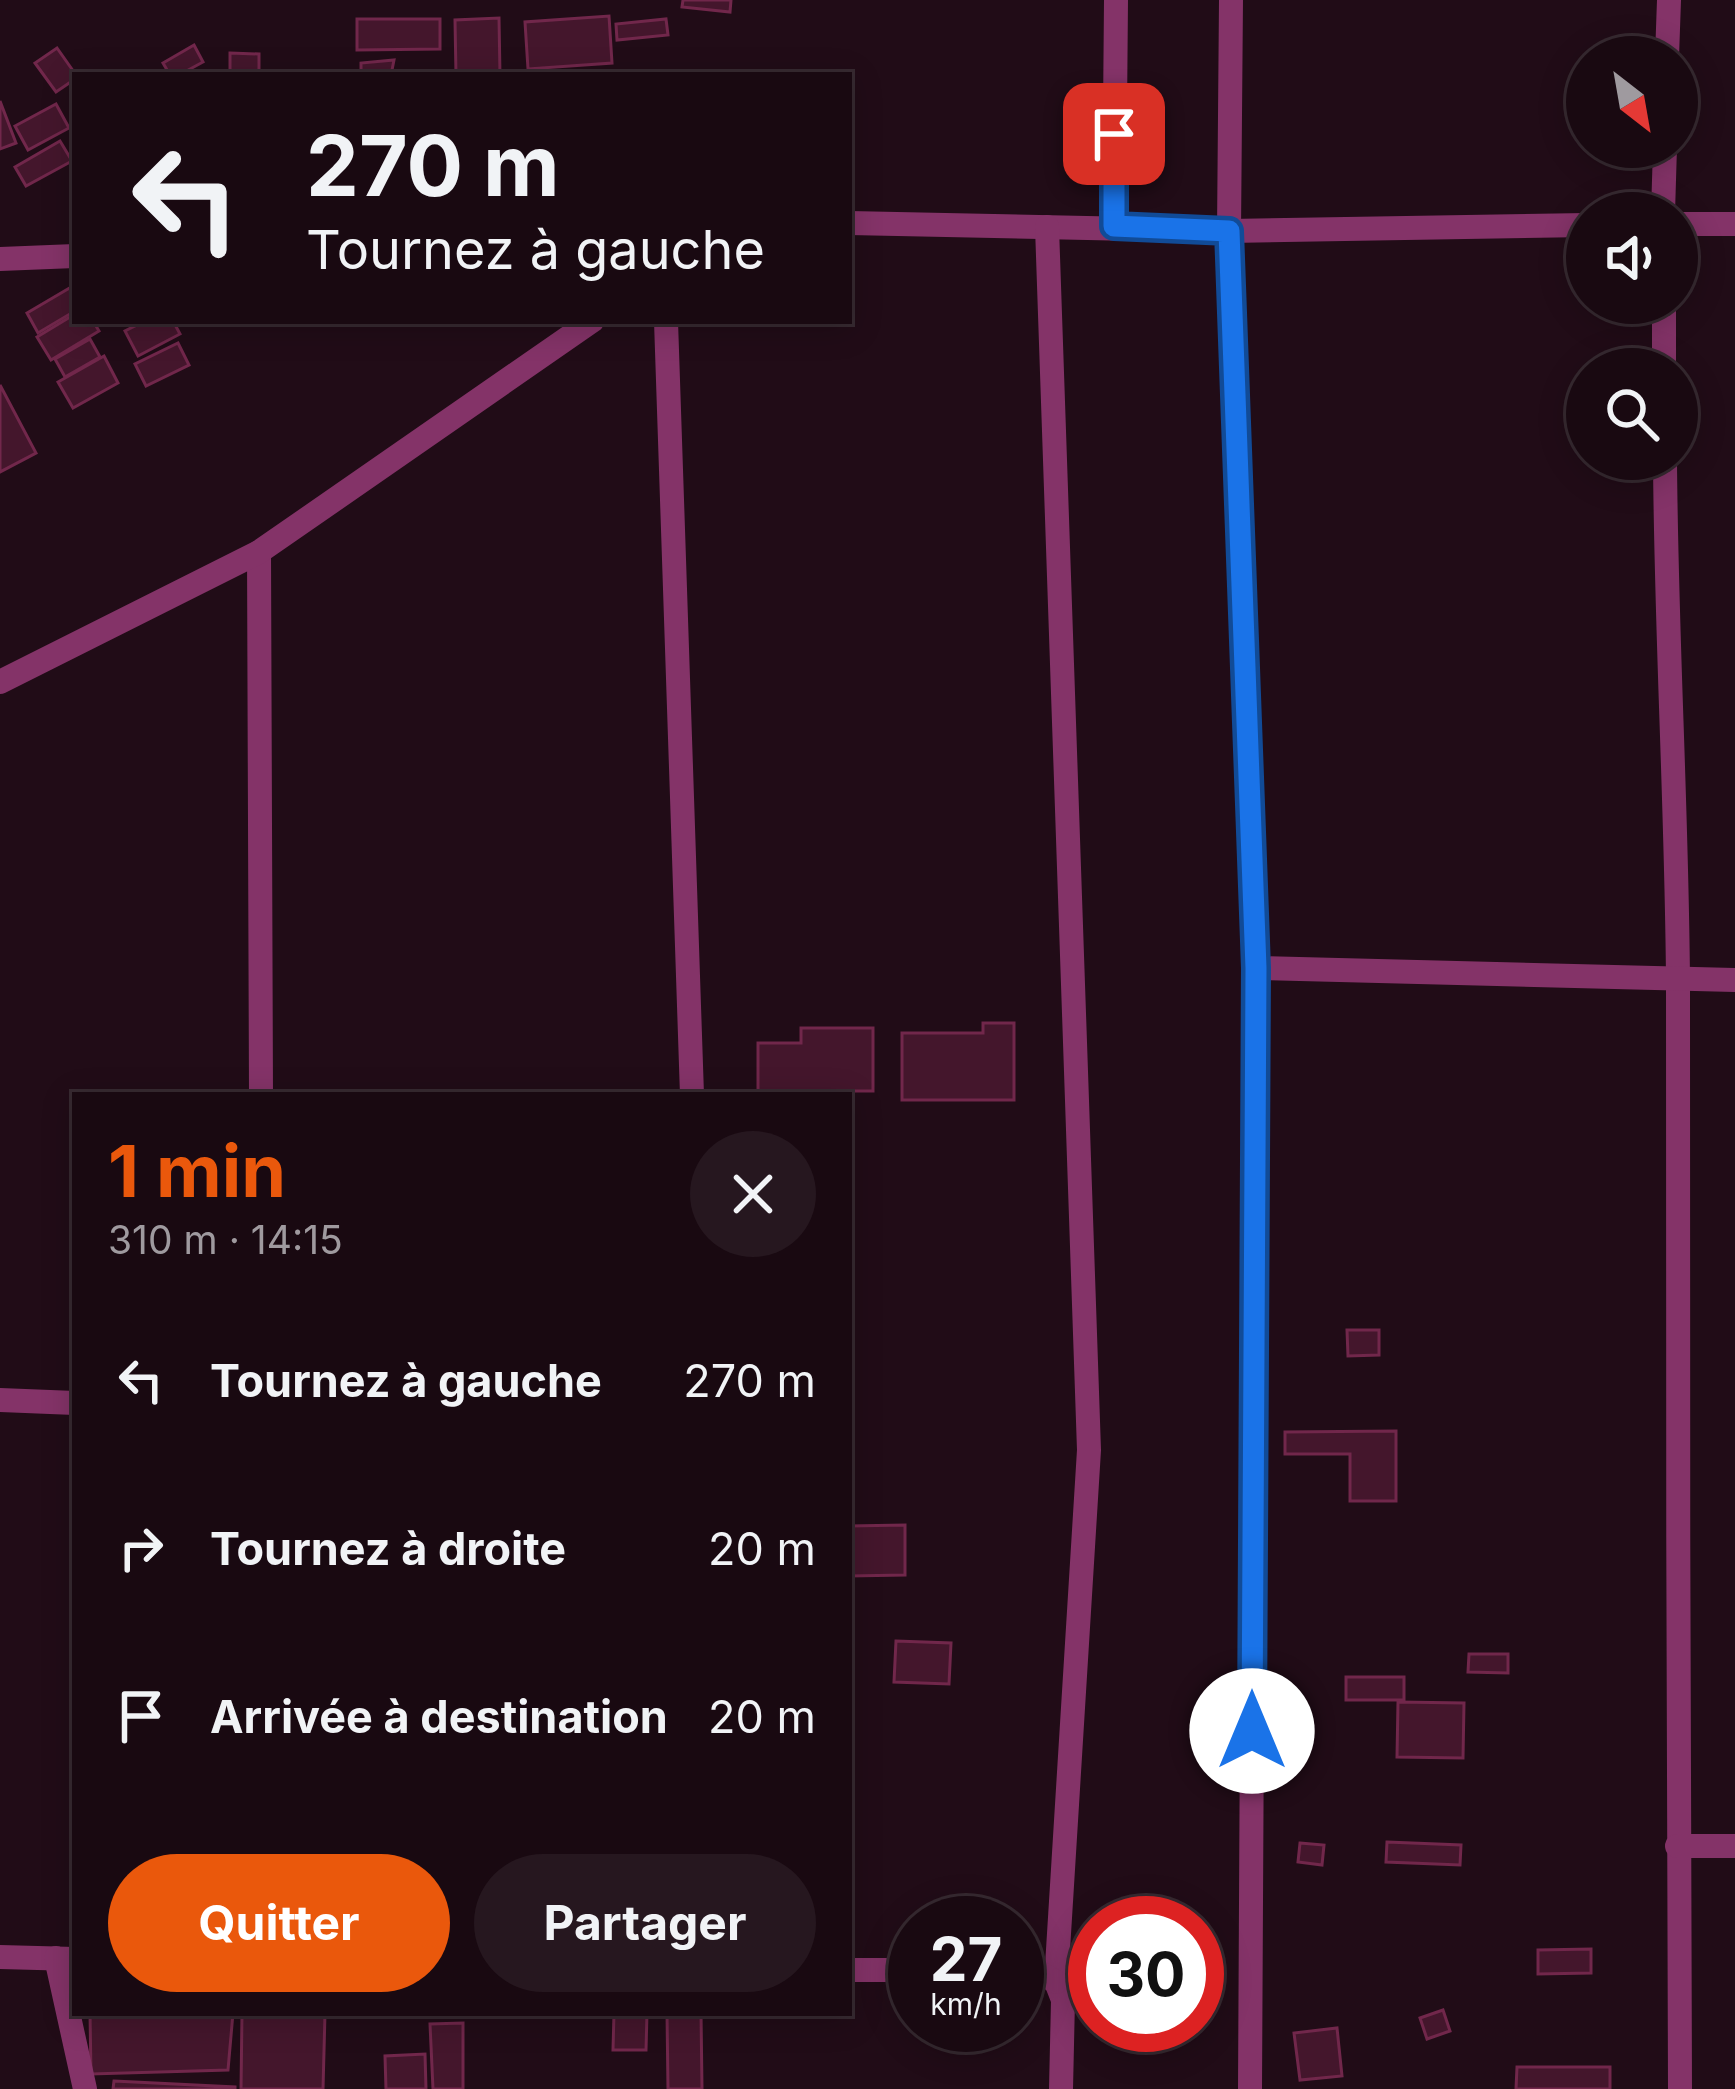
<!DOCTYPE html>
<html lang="fr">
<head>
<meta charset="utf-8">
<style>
  body { margin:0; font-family:Inter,sans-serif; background:#26171f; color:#f1f3f6; height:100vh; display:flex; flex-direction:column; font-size:45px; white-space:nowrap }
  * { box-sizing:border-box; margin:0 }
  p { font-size:39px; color:#9f9a9f }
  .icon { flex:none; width:66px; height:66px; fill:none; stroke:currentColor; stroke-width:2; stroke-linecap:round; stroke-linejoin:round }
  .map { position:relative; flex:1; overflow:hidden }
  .sheet { position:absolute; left:72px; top:1092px; width:780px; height:924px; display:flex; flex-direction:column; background:#190911; border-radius:0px; box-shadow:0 6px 30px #0003,0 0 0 3px #372a31 }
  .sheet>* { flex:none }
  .top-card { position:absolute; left:72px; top:72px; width:780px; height:252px; border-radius:0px; box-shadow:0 6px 30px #0003,0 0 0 3px #372a31; background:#190911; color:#f1f3f6; overflow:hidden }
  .needle { width:78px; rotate:149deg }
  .controls { position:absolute; left:1566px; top:36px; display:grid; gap:24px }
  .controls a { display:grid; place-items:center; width:132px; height:132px; border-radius:50%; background:#190911; box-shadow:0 6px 30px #0003,0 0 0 3px #372a31; font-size:60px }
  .speed { position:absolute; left:888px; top:1896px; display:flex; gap:24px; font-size:60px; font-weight:700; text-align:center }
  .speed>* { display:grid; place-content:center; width:156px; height:156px; border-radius:50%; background:#190911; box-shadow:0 6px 30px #0003,0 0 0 3px #372a31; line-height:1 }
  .speed small { font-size:30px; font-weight:400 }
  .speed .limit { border:18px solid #d22; background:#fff; color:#111 }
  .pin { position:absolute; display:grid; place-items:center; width:102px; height:102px; color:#fff; margin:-51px; border-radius:24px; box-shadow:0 6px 18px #0006 }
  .me { position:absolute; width:132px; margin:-66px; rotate:0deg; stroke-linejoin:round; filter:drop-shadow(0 0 9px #0008) }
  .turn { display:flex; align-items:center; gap:42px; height:252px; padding:0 36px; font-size:54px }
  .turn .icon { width:156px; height:156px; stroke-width:2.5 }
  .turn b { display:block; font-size:84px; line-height:102px }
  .round { display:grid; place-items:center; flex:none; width:126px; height:126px; border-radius:63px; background:#26171f }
  .overview { display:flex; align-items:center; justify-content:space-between; height:204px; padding:0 36px }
  h1 { font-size:72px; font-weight:700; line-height:90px; color:#ea580c }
  .cta { display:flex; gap:24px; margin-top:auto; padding:24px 36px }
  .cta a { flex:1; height:138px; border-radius:72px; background:#ea580c; color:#fff; font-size:48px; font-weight:700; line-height:138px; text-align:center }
  .cta a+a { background:#26171f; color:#f1f3f6 }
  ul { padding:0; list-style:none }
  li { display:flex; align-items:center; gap:36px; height:168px; padding:0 36px }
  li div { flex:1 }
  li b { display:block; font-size:45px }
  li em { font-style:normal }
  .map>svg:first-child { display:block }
  .building { fill:#44162c; stroke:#71274b; stroke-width:3 }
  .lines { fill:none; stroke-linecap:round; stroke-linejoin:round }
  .street { stroke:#843368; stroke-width:24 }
  .route-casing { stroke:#114b97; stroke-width:30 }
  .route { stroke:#1a73e8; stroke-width:21 }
</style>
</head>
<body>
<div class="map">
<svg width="1735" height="2089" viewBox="0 0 1735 2089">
  <rect width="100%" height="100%" fill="#210c17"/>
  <!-- building -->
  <g class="building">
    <path d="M683,0H731L730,12L682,7Z"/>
    <path d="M609,16L612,63L528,69L525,22Z"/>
    <path d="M499,18L500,75H456L455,20Z"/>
    <path d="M357,19H440V49L357,50Z"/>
    <path d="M666,19L668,35L617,40L616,24Z"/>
    <path d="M194,45L203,62L179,75H170L163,63Z"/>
    <path d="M57,48L76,75L75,79L56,92L35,63Z"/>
    <path d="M230,53L259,54V75H230Z"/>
    <path d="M394,60L391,75H361V63Z"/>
    <path d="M0,101L16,143L0,149Z"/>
    <path d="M56,104L69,128L28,150L15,126Z"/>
    <path d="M60,141L72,161L26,186L15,167Z"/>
    <path d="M73,286L75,311L38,333L27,313Z"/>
    <path d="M75,314V321H93L99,331L51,360L37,337Z"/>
    <path d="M145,321H173L180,334L138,356L125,331Z"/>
    <path d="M90,339L100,357L65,377L55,359Z"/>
    <path d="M178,343L189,365L146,386L135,364Z"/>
    <path d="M104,356L118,383L73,408L58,382Z"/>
    <path d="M0,385L36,453L0,472Z"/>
    <path d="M983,1023H1014V1100H902V1033H983Z"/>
    <path d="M801,1028H873V1091H758V1043H801Z"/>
    <path d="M1347,1330H1379V1355L1348,1356Z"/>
    <path d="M1396,1431V1501H1350V1454H1285V1432Z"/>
    <path d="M905,1525V1575L849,1576V1526Z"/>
    <path d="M896,1641L951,1643L949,1684L894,1682Z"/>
    <path d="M1469,1654H1508V1673L1468,1672Z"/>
    <rect x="1346" y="1677" width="58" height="23"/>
    <path d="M1398,1702L1464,1703L1463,1758L1397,1757Z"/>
    <path d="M1387,1842L1461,1845L1460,1865L1386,1862Z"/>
    <path d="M1300,1843L1324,1845L1322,1865L1298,1862Z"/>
    <path d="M1591,1949V1973L1538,1974V1950Z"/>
    <path d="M1443,2010L1450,2031L1427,2039L1420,2018Z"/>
    <path d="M90,2013H233L228,2070L91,2074Z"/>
    <path d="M242,2013H325L323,2089H241Z"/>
    <path d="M614,2013H647L646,2050H613Z"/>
    <path d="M667,2013H701L702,2089H668Z"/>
    <path d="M463,2023V2089H433L430,2024Z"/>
    <path d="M1337,2028L1342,2076L1300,2080L1294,2033Z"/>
    <path d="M425,2054L426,2089H386L385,2056Z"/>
    <path d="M1517,2067H1610V2089H1516Z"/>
    <path d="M114,2081L235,2087V2089H113Z"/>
  </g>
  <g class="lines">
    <!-- street -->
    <g class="street">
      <path d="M1231,0L1229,231L1256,968L1250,2089"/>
      <path d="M1667,57L1669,0"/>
      <path d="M1663,213L1665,147"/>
      <path d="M849,223L1229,231L1587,225"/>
      <path d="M1677,224H1735"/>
      <path d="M1047,227L1089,1450L1056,1982L1063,2000L1061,2089"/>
      <path d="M1114,227L1116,0"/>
      <path d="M0,259L75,256"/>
      <path d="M1664,303V369"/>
      <path d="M666,321L692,1095"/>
      <path d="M1665,459C1666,634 1677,809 1678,984C1680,1352 1676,1721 1680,2089"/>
      <path d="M259,552L261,1095"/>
      <path d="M0,682L259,552L592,321"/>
      <path d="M1256,968L1735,980"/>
      <path d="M0,1400L75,1403"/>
      <path d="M1677,1846H1735"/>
      <path d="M0,1957L75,1959"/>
      <path d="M56,1958L85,2089"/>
      <path d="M849,1970H915"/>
      <path d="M1017,1971L1039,1972L1056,1982"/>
    </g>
  </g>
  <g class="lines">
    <defs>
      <path id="route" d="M1114,134V226L1229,231L1256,968L1252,1731"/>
    </defs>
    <!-- route casing -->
    <use href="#route" class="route-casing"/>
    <!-- route -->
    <use href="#route" class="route"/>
  </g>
</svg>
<div class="controls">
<a><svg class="needle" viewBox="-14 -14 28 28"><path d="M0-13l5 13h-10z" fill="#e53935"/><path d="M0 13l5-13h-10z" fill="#9f9a9f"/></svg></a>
<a><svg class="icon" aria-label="sound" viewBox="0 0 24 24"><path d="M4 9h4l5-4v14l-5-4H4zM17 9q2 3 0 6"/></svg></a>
<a><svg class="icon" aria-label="search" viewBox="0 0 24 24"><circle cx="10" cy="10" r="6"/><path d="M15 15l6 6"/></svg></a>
</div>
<div class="speed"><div>27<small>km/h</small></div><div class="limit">30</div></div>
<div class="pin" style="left:1114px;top:134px;background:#d93025"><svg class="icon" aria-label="arrive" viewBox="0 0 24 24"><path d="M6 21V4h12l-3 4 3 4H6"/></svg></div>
<svg class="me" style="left:1252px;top:1731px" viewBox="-20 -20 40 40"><circle r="19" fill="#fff"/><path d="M0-13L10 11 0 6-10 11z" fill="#1a73e8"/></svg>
<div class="top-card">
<div class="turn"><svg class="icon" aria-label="left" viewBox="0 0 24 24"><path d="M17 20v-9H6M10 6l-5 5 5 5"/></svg><div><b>270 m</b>Tournez à gauche</div></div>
</div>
<section class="sheet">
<div class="overview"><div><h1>1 min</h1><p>310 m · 14:15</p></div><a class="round"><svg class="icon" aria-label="close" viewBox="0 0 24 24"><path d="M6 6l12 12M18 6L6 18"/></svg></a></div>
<ul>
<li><svg class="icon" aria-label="left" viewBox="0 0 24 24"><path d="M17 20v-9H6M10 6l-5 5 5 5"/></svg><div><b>Tournez à gauche</b></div><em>270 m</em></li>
<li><svg class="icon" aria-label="right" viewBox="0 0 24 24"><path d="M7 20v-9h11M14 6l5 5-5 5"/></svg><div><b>Tournez à droite</b></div><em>20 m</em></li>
<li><svg class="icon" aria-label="arrive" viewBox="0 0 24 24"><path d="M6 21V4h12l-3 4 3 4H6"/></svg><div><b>Arrivée à destination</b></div><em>20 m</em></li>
</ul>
<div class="cta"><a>Quitter</a><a>Partager</a></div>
</section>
</div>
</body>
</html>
